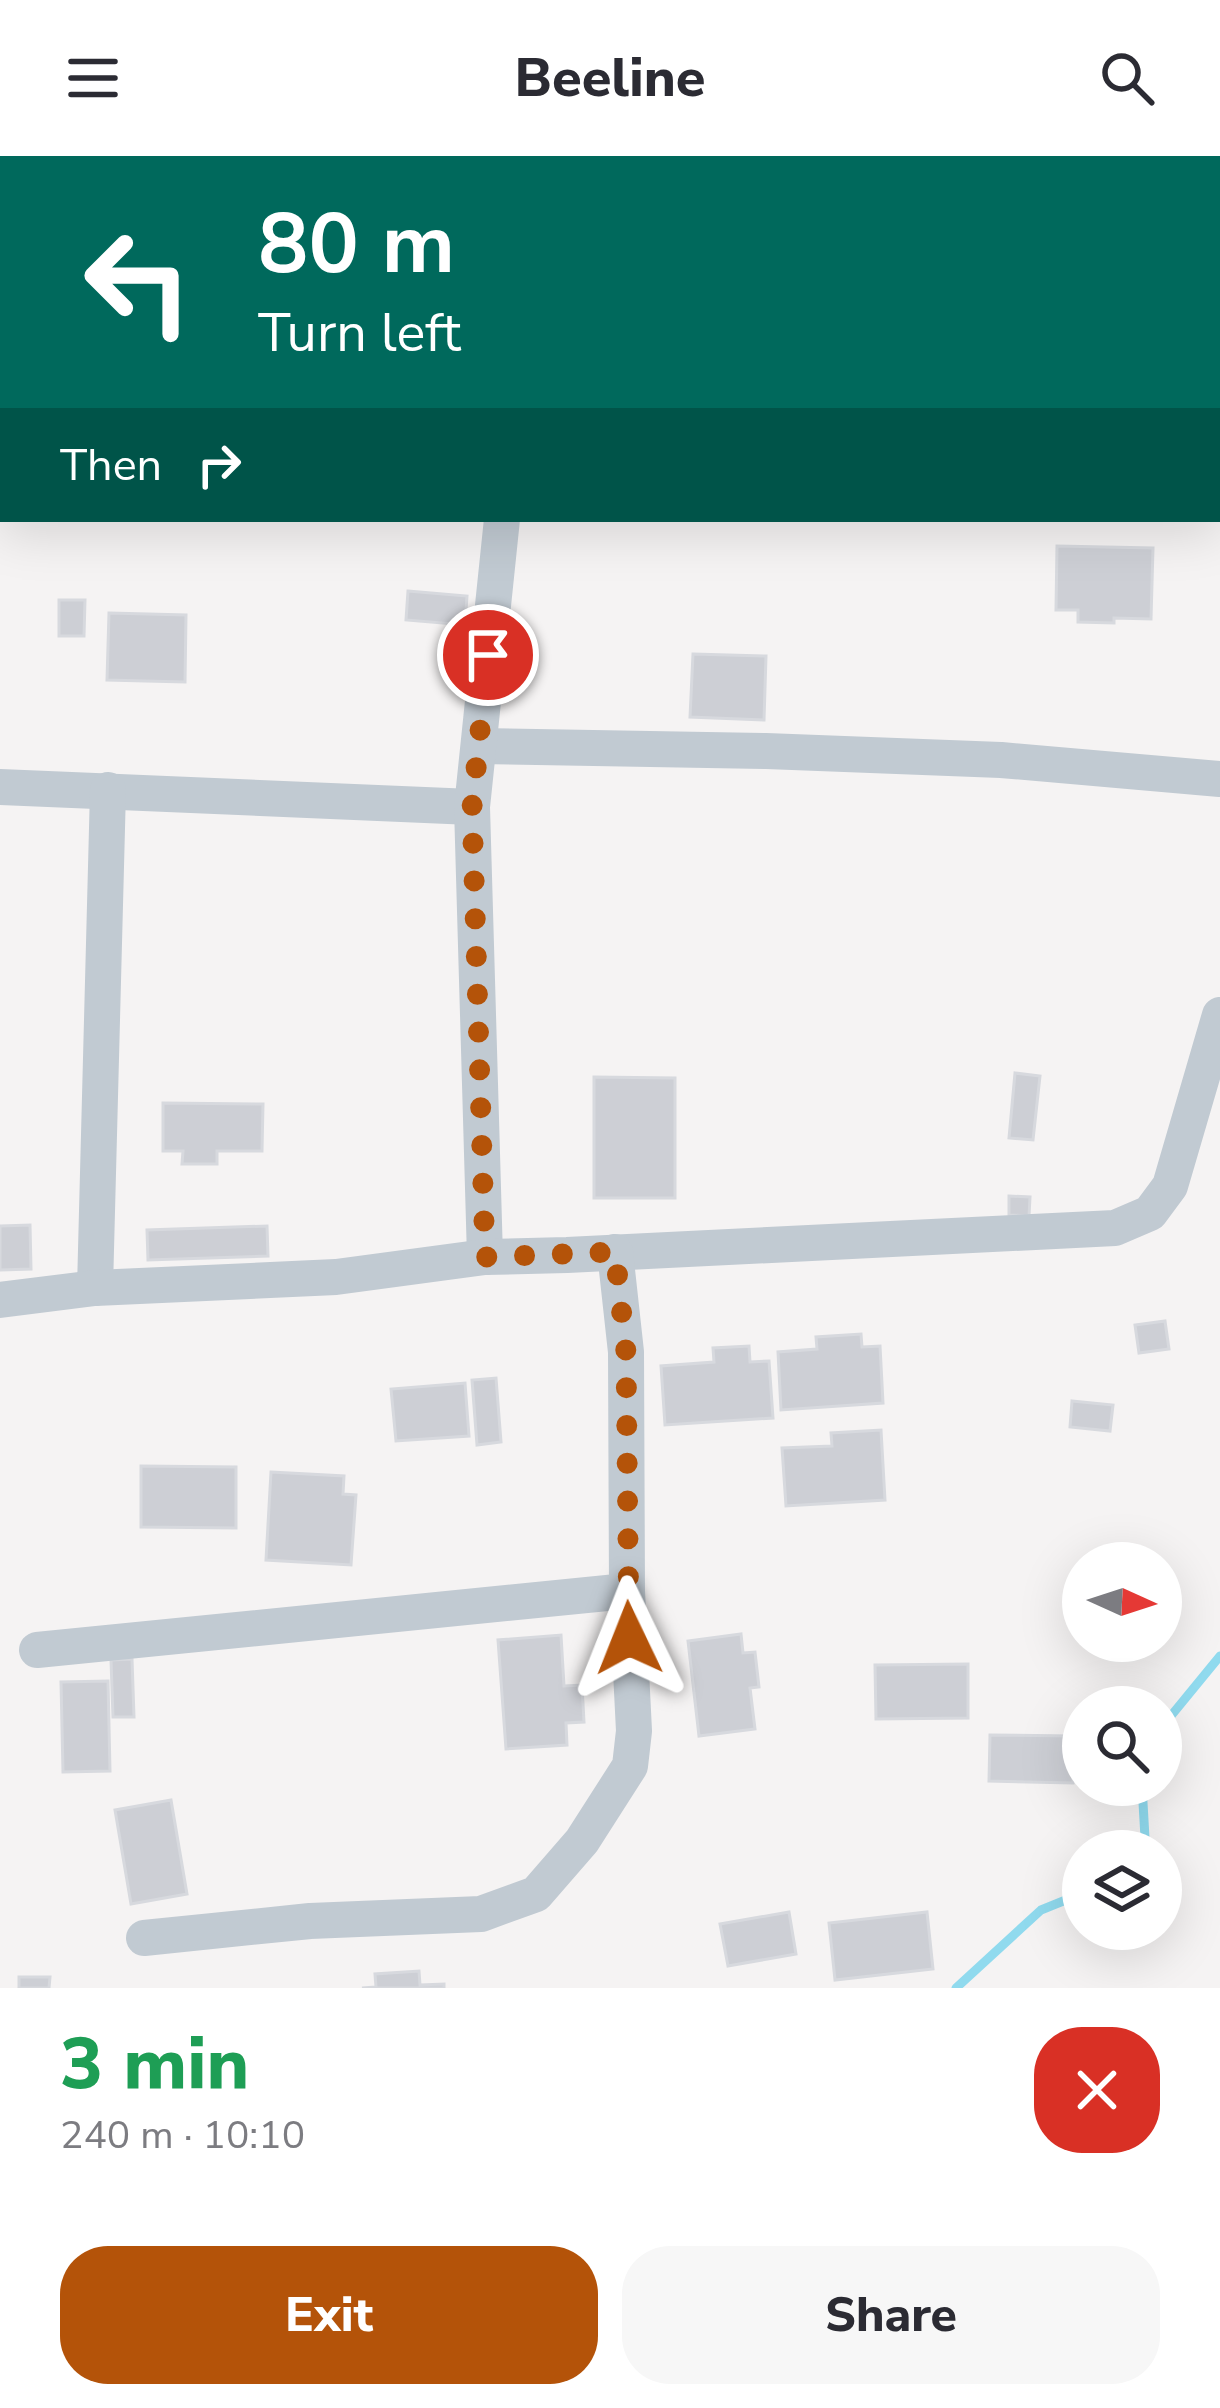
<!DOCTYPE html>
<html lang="en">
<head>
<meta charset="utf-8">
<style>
  body { margin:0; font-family:"Nunito Sans",sans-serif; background:#f7f7f7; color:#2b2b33; height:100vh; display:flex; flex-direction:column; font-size:45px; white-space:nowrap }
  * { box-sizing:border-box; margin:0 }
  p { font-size:39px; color:#7c7c81 }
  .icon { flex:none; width:66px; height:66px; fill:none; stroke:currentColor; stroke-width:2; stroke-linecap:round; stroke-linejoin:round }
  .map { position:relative; height:1832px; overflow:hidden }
  .panel { display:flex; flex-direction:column; background:#fff; flex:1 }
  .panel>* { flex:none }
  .guide { position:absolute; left:0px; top:0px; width:1221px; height:366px; box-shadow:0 12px 48px #0002; background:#00695c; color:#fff; overflow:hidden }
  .needle { width:78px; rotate:93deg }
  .tools { position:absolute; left:1062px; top:1386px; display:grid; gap:24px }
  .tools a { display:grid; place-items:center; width:120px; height:120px; border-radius:50%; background:#fff; box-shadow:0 12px 48px #0002; font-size:60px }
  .pin { position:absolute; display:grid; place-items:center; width:102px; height:102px; color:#fff; margin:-51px; border:6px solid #fff; border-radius:50%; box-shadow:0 3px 12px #0007 }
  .me { position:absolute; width:132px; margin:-66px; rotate:358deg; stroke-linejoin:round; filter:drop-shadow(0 0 9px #0008) }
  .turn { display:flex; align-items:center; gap:42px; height:252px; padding:0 60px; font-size:54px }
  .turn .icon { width:156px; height:156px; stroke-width:2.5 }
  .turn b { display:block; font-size:84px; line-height:102px }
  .then { display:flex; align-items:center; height:114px; padding:0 60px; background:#0003; gap:24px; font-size:45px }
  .round { display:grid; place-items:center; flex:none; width:126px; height:126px; border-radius:48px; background:#f7f7f7 }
  .summary { display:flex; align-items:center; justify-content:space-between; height:204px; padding:0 60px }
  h1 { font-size:72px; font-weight:800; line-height:90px; color:#1e9e55 }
  .primary-button { display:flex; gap:24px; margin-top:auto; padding:24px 60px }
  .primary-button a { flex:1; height:138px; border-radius:48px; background:#b45309; color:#fff; font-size:48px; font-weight:800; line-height:138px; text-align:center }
  .primary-button a+a { background:#f7f7f7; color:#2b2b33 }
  header { display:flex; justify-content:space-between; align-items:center; height:156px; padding:0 60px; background:#fff; font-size:54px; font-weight:800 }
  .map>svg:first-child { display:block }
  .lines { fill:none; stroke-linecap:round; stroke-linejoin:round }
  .stream { stroke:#90daee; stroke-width:9 }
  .building { fill:#cdcfd5; stroke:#d7d9de; stroke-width:3 }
  .street { stroke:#c1cad2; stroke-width:36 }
  .route { stroke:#b45309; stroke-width:21; stroke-dasharray:0 37.8 }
</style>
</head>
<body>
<header><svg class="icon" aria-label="menu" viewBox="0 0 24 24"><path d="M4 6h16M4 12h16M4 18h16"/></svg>Beeline<svg class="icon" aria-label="search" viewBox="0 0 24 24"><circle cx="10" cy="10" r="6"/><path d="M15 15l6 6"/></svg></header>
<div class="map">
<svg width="1220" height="1832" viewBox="0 0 1220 1832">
  <rect width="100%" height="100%" fill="#f5f3f3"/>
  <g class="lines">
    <!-- stream -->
    <g class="stream">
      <path d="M1161,1572L1220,1500"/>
      <path d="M1134,1695L1145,1682L1142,1629"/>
      <path d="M956,1832L1041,1754L1083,1737"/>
    </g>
  </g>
  <!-- building -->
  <g class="building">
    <path d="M1057,390L1153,392L1151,463L1114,462V467L1078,466V454H1056Z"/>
    <path d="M408,435L467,440L465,469L406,464Z"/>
    <path d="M59,444H85L84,480H59Z"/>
    <path d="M109,457L186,459L185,526L107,524Z"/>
    <path d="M693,498L766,500L764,564L690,561Z"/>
    <path d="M1015,917L1040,920L1033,984L1009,982Z"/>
    <path d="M594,921L675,922V1042H594Z"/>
    <path d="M163,947L263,948L262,995H217V1008H182L183,995H163Z"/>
    <path d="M1009,1040L1030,1041L1029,1060L1009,1059Z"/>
    <path d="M30,1069L31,1113L0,1114V1070Z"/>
    <path d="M267,1070L268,1100L148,1104L147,1074Z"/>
    <path d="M1165,1165L1169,1193L1139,1197L1135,1169Z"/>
    <path d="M861,1178L862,1191L880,1190L883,1247L781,1254L778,1196L817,1193L816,1181Z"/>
    <path d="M749,1190L750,1206L769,1205L773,1262L665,1269L661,1210L714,1206L713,1192Z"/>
    <path d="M496,1222L501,1286L477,1289L472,1224Z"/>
    <path d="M465,1227L469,1280L396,1285L391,1233Z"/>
    <path d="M1072,1245L1113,1249L1110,1275L1070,1271Z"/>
    <path d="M881,1274L885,1344L786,1350L782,1292L832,1290L831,1277Z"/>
    <path d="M141,1310L236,1311V1372L141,1371Z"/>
    <path d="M271,1316L344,1320L343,1338L356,1339L351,1409L266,1404Z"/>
    <path d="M741,1478L743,1497L755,1496L759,1531L750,1532L755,1573L699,1580L688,1485Z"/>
    <path d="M561,1479L564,1530L582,1529L584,1566L566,1567L567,1589L506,1593L498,1484Z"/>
    <path d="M132,1503L134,1561H113L111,1504Z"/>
    <path d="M968,1508V1562L876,1563L875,1509Z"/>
    <path d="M108,1525L110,1615L63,1616L61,1526Z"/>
    <path d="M990,1579L1073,1580V1627L989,1625Z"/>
    <path d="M171,1644L187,1738L131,1748L115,1654Z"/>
    <path d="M789,1756L796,1798L728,1810L720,1768Z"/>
    <path d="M927,1756L933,1813L835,1824L829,1767Z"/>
    <path d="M419,1815L420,1829L444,1828V1832H362L376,1831L375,1818Z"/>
    <path d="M19,1821H50L49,1832H19Z"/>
  </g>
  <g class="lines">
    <!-- street -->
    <g class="street">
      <path d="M309,3L310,0"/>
      <path d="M675,3V0"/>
      <path d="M0,136H3"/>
      <path d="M479,590L766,595L1001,604L1220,623"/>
      <path d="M0,631L472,651"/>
      <path d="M485,1101L472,651L502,363"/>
      <path d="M95,1132L108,634"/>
      <path d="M0,1144L95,1132L336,1121L485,1101L567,1099L1115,1072L1150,1057L1170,1030L1220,859"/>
      <path d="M37,1494L627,1435"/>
      <path d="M144,1782L310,1765L481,1758L536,1738L582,1685L630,1610L634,1575L627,1435L626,1196L615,1096"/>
    </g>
  </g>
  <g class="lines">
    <!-- route -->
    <path class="route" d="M488,499L472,651L485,1101L615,1096L626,1196L629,1482"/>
  </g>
</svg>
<div class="tools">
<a><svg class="needle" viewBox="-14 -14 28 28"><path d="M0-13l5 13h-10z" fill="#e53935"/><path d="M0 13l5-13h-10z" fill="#7c7c81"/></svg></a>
<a><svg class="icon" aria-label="search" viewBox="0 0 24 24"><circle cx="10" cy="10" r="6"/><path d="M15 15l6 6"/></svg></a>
<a><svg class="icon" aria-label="layers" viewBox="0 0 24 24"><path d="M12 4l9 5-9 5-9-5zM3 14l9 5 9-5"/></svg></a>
</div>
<div class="pin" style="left:488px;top:499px;background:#d93025"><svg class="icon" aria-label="arrive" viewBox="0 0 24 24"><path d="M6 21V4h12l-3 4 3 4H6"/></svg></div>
<svg class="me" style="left:629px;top:1482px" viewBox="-20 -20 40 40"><path d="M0-17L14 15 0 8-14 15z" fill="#b45309" stroke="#fff" stroke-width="4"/></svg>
<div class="guide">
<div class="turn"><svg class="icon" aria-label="left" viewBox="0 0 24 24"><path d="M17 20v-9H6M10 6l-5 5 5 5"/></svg><div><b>80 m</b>Turn left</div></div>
<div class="then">Then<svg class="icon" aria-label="right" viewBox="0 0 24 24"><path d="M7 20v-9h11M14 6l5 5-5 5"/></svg></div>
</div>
</div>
<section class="panel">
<div class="summary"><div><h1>3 min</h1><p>240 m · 10:10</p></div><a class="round" style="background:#d93025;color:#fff"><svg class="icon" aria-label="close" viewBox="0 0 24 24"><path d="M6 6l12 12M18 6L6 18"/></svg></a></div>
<div class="primary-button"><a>Exit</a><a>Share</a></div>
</section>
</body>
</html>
